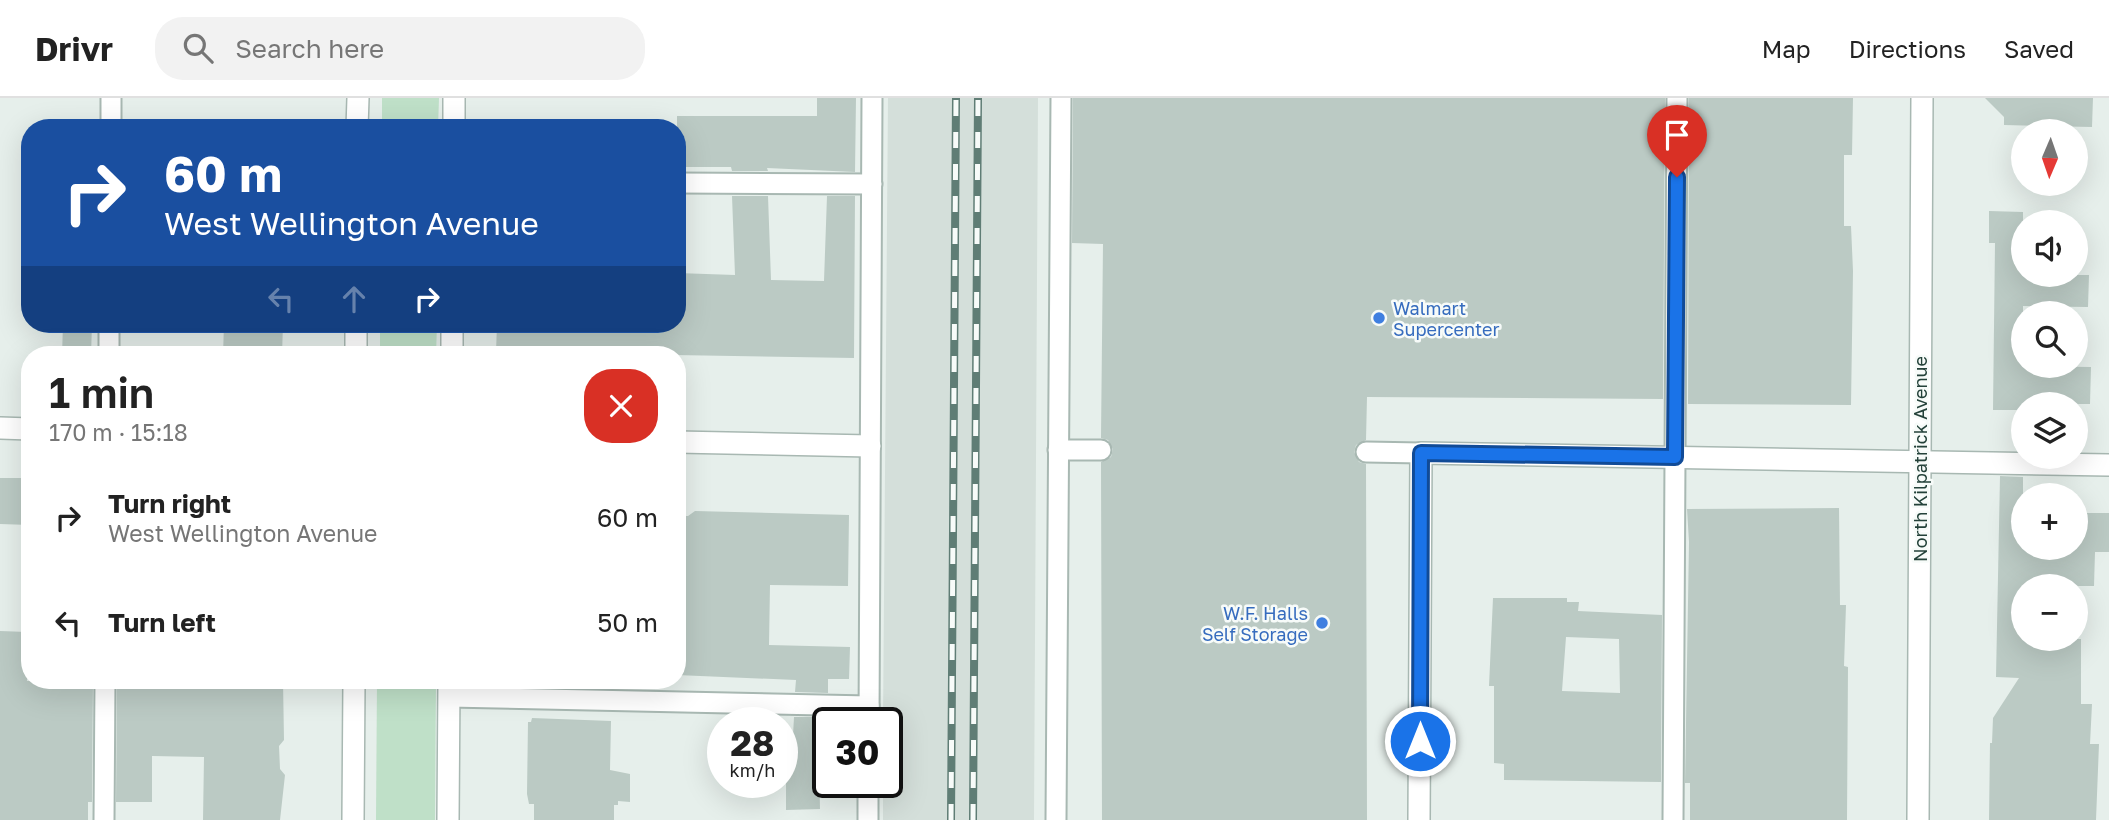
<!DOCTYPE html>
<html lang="en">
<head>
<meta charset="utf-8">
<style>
  body { margin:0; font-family:"Golos Text",sans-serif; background:#f2f2f2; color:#222; height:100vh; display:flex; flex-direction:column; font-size:26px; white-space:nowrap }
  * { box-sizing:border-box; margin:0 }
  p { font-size:23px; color:#767676 }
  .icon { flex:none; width:38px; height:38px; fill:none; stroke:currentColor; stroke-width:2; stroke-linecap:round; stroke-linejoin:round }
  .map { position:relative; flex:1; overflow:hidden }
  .panel { position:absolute; left:21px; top:248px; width:665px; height:343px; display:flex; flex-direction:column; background:#fff; border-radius:28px; box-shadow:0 7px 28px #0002 }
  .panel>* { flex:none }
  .banner { position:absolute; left:21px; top:21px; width:665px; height:214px; border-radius:28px; box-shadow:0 7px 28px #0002; background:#1a4fa0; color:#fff; overflow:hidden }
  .needle { width:46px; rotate:182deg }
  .tools { position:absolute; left:2011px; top:21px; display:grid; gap:14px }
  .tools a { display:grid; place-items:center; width:77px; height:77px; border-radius:50%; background:#fff; box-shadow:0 7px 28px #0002; font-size:35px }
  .speed { position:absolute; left:707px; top:609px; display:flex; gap:14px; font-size:35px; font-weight:700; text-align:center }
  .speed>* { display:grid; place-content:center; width:91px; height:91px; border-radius:50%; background:#fff; box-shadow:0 7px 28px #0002; line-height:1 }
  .speed small { font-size:18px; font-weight:400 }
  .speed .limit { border:4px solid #111; border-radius:10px; background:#fff; color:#111 }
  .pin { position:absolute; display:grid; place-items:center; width:60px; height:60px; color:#fff; margin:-72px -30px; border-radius:50% 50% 50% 0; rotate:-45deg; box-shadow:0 0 7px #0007 }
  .pin .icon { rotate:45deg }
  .me { position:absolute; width:77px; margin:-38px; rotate:0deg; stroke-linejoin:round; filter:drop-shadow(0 0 5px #0008) }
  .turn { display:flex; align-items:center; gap:24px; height:147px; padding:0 28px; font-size:32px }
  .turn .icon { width:91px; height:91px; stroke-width:2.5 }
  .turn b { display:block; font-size:49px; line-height:60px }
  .lanes { display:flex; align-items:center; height:66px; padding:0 28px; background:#0003; justify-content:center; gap:35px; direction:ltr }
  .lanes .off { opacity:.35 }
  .round { display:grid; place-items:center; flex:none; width:74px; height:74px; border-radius:28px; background:#f2f2f2 }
  .summary { display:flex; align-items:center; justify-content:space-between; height:119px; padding:0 28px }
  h1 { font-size:42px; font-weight:600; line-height:52px }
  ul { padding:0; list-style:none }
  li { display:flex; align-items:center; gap:21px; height:105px; padding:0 28px }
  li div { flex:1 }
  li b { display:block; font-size:26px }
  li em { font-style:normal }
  header { display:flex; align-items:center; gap:42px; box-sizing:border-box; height:98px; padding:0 35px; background:#fff; border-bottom:2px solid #e0e0e0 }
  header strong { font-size:33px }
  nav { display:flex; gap:38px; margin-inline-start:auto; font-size:24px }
  .search { width:490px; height:63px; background:#f2f2f2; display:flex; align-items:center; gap:18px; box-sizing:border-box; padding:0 24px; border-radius:28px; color:#767676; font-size:26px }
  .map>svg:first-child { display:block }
  .built { fill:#d4dfda }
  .green { fill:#bfe0c8 }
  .building { fill:#bbcac4; fill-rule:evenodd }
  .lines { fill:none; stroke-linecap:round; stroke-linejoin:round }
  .lane-casing { stroke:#a8b8b2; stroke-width:23 }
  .street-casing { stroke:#a8b8b2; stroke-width:24 }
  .lane { stroke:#fff; stroke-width:19 }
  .street { stroke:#fff; stroke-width:21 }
  .rail-casing { stroke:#5f7d75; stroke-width:8 }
  .rail { stroke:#f7fbf9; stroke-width:5; stroke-dasharray:16; stroke-linecap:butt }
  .route-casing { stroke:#114b97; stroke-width:18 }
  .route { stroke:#1a73e8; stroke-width:12 }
  .shop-dot { fill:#3f7fe0; stroke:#f7fbf9; stroke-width:2.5 }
  .labels { text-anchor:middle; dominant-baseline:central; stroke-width:5; stroke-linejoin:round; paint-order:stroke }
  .shop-label { font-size:18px; fill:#366cbe; stroke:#f7fbf9; text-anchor:start }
  .street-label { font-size:18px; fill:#24423a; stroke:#f7fbf9 }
</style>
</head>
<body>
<header>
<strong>Drivr</strong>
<div class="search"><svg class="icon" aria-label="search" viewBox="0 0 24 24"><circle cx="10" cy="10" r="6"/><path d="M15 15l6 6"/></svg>Search here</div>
<nav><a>Map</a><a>Directions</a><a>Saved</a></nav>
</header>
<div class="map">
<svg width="2109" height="722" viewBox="0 0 2109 722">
  <rect width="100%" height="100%" fill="#e6efeb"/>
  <!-- built -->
  <path class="built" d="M888,0H1038L1034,722H883V684H887V625H883Z"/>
  <!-- green -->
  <g class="green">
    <path d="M382,0H439L438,30H382Z"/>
    <path d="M380,226H437L436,257H380Z"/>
    <path d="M377,583H436L435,722H376Z"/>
  </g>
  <!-- building -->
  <g class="building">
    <path d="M817,0H856L855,74L767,70L768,73H732L731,69H677V18H817Z"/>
    <path d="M1073,0H1665L1663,301L1367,299L1366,342L1356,347L1354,354L1359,364L1366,366L1367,722H1102L1101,364L1111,359L1113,351L1108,342L1101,340L1103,146L1072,145Z"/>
    <path d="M1689,0H1853L1852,57H1844V128H1851L1853,173L1851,307L1688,306Z"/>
    <path d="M1985,0H2093L2092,29L2004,27V19Z"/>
    <path d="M732,98H768L771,182L824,183L827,98H855L854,260L496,254L497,226H677V175L735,177Z"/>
    <path d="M1989,113L2023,114V177H2089L2088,209L2023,208V268L2091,269L2090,306H2023V312H1993L1995,145H1989Z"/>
    <path d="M63,226H92L91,257H62Z"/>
    <path d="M224,226H283L282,257H223Z"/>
    <path d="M2000,378L2023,379V450H2076V415H2109V454H2095L2094,488H2023V541H2081V606H2092L2090,646H2099L2096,722H1989L1990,645H1992L1993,620L2019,580L1996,579Z"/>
    <path d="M0,380H30V427L0,426Z"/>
    <path d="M1839,410L1840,507H1846L1844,568L1848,569L1847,722H1690V685H1685L1689,444L1687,411Z"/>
    <path d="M695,413L849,417L848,488L770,487L769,547L850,549L849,581H828V595L795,594L796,582L677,577V418H688Z"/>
    <path d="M1493,500H1567V504H1579L1578,513L1662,517L1661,684L1504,682V666L1494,665V588H1489ZM1566,539L1619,541L1620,595L1562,593Z"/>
    <path d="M0,533L27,534V583H93L92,704H88V722H0Z"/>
    <path d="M117,583H283L284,642L279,648L280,671L285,677L280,722H203L204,659L152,658V704H116Z"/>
    <path d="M794,619H828V664L819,663L820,711L786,712V675H791Z"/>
    <path d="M532,620L611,623L610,672L630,676V704L618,703V707H614V722H534V706H529L527,696L528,624H531Z"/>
  </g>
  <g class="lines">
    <defs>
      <g id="lane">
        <path d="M111,30V0"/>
        <path d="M677,85L872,86"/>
        <path d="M109,257V226"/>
        <path d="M1058,352H1101"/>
        <path d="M1366,354L1421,355"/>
        <path d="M449,599L869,608"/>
        <path d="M869,625L872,0"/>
        <path d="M104,722L105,583"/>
        <path d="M868,722V684"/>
        <path d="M1056,722L1061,0"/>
        <path d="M1673,722L1677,0"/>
      </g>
      <g id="street">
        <path d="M357,30L358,0"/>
        <path d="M454,30V0"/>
        <path d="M356,257V226"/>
        <path d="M452,257V226"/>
        <path d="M0,330L30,331"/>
        <path d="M677,344L870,348"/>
        <path d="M353,722L354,583"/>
        <path d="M448,722L449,583"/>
        <path d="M1419,722L1421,355L2109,367"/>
        <path d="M1918,722L1922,0"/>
      </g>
    </defs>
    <!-- lane casing -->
    <use href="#lane" class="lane-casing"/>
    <!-- street casing -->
    <use href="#street" class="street-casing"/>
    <!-- lane -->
    <use href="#lane" class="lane"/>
    <!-- street -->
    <use href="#street" class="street"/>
    <defs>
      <g id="rail">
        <path d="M951,722L956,0"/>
        <path d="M973,722L978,0"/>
      </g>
    </defs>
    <!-- rail casing -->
    <use href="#rail" class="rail-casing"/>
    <!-- rail -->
    <use href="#rail" class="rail"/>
  </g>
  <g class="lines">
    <defs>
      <path id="route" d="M1420,643L1421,355L1675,359L1677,79"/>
    </defs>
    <!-- route casing -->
    <use href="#route" class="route-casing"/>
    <!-- route -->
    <use href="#route" class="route"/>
  </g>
  <!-- markers -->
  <g class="shop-dot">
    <circle cx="1379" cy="220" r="7"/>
    <circle cx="1322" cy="525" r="7"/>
  </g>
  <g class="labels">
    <!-- shop labels -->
    <g class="shop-label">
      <text x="1393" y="210">Walmart<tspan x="1393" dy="21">Supercenter</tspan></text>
      <text x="1308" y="515" text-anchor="end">W.F. Halls<tspan x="1308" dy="21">Self Storage</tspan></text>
    </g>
    <!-- street labels -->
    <g class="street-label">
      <text transform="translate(1920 361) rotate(-90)">North Kilpatrick Avenue</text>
    </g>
  </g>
</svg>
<div class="tools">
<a><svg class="needle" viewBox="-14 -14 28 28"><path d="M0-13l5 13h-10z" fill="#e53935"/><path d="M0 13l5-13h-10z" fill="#767676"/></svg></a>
<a><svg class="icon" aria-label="sound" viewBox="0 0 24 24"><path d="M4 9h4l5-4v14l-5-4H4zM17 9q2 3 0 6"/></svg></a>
<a><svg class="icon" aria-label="search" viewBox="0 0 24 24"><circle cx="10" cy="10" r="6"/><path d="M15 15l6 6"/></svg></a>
<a><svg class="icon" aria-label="layers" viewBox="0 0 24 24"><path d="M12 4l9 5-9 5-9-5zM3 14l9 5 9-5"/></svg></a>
<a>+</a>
<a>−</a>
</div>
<div class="speed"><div>28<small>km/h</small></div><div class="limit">30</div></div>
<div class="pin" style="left:1677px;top:79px;background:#d93025"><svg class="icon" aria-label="arrive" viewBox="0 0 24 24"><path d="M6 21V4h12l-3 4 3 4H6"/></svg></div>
<svg class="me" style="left:1420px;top:643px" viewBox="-20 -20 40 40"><circle r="17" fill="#1a73e8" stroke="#fff" stroke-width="3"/><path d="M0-11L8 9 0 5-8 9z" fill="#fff"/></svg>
<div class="banner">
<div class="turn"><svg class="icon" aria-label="right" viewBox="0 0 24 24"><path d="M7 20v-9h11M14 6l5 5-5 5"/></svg><div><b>60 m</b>West Wellington Avenue</div></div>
<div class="lanes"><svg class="icon off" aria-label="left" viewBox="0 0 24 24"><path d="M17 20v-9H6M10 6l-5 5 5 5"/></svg><svg class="icon off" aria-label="ahead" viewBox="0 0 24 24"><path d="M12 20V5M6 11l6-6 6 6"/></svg><svg class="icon" aria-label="right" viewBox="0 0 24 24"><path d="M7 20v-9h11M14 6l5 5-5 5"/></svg></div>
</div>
<section class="panel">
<div class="summary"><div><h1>1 min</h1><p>170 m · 15:18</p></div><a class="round" style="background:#d93025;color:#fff"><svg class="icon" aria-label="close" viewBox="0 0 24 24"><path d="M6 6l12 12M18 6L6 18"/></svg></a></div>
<ul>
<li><svg class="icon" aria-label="right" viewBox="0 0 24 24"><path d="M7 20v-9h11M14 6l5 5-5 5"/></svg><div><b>Turn right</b><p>West Wellington Avenue</p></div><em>60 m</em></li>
<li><svg class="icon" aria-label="left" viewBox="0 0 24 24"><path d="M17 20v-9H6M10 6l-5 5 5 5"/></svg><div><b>Turn left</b></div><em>50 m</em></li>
</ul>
</section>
</div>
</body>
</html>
